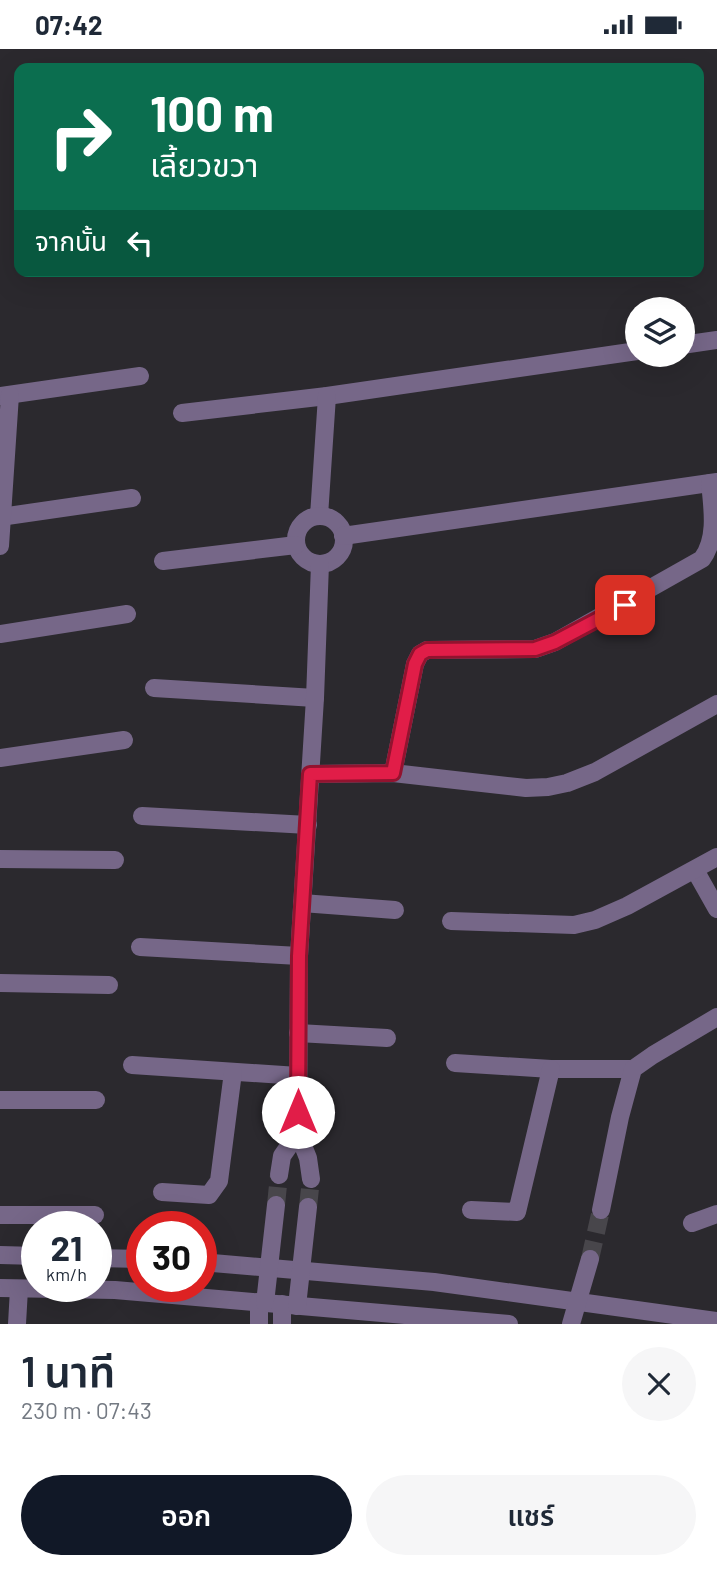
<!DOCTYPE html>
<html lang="th">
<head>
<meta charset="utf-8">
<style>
  body { margin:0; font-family:Barlow,"Noto Sans Thai",sans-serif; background:#f6f6f7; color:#1f2937; height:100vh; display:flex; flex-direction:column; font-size:26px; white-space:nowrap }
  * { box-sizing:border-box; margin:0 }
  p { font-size:23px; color:#747a83 }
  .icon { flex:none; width:38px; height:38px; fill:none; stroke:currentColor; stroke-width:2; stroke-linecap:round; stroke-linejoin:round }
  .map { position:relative; height:1275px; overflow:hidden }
  .sheet { display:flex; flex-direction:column; background:#fff; flex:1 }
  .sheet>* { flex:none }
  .guide { position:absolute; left:14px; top:14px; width:690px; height:214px; border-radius:14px; box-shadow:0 7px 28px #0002; background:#0b6e4f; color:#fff; overflow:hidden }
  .controls { position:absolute; left:625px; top:248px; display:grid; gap:14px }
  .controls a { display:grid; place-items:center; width:70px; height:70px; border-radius:50%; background:#fff; box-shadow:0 7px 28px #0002; font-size:35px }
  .speed { position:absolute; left:21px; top:1162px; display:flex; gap:14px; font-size:35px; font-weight:700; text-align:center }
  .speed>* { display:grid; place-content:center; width:91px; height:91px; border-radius:50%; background:#fff; box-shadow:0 7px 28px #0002; line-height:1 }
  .speed small { font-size:18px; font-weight:400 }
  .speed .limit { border:10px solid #d22; background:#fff; color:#111 }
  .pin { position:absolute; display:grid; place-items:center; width:60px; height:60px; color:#fff; margin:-30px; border-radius:14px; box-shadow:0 4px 10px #0006 }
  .me { position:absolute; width:77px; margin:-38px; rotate:0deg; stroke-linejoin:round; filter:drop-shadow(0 0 5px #0008) }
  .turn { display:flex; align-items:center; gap:24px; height:147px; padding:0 21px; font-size:32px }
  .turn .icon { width:91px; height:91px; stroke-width:2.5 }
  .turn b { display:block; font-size:49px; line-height:60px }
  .then { display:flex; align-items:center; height:66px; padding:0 21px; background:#0003; gap:14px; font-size:26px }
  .round { display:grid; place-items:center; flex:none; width:74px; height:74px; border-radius:37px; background:#f6f6f7 }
  .head { display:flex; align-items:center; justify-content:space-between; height:119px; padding:0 21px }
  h1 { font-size:42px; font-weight:600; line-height:52px }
  .button { display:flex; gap:14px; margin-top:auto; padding:14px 21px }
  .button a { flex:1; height:80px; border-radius:42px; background:#111827; color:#fff; font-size:28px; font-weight:600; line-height:80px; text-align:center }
  .button a+a { background:#f6f6f7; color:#1f2937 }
  .status { display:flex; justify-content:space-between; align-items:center; height:49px; padding:0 35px; background:#fff; direction:ltr }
  .status svg { height:19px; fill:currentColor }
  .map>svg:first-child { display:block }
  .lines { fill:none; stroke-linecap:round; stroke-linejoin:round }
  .street-tunnel { stroke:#48464b; stroke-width:18; stroke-dasharray:18 9; stroke-linecap:butt }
  .street { stroke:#766788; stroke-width:18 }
  .route-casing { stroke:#92132f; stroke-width:18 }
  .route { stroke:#e11d48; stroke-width:12 }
</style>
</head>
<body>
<div class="status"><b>07:42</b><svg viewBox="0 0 49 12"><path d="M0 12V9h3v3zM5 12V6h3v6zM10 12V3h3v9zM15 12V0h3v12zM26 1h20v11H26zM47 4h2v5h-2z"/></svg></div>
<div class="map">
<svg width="717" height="1275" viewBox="0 0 717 1275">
  <rect width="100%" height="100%" fill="#2b292e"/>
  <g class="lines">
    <!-- street-tunnel -->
    <g class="street-tunnel">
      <path d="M276,1156L279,1126"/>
      <path d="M308,1158L311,1130"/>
      <path d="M590,1210L601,1161"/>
    </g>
    <!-- street -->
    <g class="street">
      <path d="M682,296L717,291"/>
      <path d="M0,347L140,327"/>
      <path d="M182,364L327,347L637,302"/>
      <path d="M319,467L327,347"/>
      <circle cx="320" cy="491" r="24"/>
      <path d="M0,468L132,449"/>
      <path d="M343,487L717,433"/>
      <path d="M0,497L10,346"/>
      <path d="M163,512L296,496"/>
      <path d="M0,585L127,565"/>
      <path d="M154,639L315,649"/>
      <path d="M0,709L124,691"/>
      <path d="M393,724L415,615L420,605L427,601L535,600L555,593L702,510C717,490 713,462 710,434"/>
      <path d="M311,725L393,724L526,739L548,738L567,734L595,723L717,655"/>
      <path d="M142,767L308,776"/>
      <path d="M0,810L115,811"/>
      <path d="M695,821L717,860"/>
      <path d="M302,854L395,861"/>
      <path d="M451,872L574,876L595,871L627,857L717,808"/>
      <path d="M140,898L299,907"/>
      <path d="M0,934L109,936"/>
      <path d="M298,984L387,989"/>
      <path d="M455,1014L551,1020H633"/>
      <path d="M132,1016L298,1027"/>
      <path d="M0,1051H96"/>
      <path d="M279,1126L282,1107L298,1084"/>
      <path d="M311,1130L308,1109L298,1084L299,907L315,649L320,515"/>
      <path d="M162,1143L209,1146L219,1132L233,1023"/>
      <path d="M471,1161L517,1163L551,1020"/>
      <path d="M601,1161L620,1068L633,1020L653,1006L717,968"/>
      <path d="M0,1166H95"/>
      <path d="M692,1174L717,1165"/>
      <path d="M0,1206L37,1207"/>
      <path d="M96,1209L142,1210"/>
      <path d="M201,1213L434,1233L717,1272"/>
      <path d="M0,1239L115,1241L509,1275"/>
      <path d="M259,1253V1275"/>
      <path d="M265,1254L276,1156"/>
      <path d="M282,1255V1275"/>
      <path d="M297,1257L308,1158"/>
      <path d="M17,1275L19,1240"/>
      <path d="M571,1275L590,1210"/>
    </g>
  </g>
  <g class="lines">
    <defs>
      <path id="route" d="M298,1063L299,907L310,725L393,724L415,615L420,605L427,601L535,600L555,593L625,556"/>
    </defs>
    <!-- route casing -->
    <use href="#route" class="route-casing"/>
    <!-- route -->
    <use href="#route" class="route"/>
  </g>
</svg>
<div class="controls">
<a><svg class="icon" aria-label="layers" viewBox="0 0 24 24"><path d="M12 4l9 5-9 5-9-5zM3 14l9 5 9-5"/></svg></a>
</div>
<div class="speed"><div>21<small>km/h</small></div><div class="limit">30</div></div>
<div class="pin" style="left:625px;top:556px;background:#d93025"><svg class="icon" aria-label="arrive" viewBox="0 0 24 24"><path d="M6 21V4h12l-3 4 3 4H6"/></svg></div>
<svg class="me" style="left:298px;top:1063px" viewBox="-20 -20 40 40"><circle r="19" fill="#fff"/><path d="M0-13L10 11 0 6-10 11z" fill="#e11d48"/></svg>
<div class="guide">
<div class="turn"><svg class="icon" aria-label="right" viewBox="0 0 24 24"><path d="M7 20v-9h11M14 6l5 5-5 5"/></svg><div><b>100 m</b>เลี้ยวขวา</div></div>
<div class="then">จากนั้น<svg class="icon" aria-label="left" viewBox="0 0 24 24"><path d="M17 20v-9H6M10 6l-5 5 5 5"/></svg></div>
</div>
</div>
<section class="sheet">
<div class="head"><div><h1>1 นาที</h1><p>230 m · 07:43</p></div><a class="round"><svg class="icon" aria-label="close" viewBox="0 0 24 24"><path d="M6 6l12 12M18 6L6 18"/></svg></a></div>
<div class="button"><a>ออก</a><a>แชร์</a></div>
</section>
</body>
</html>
